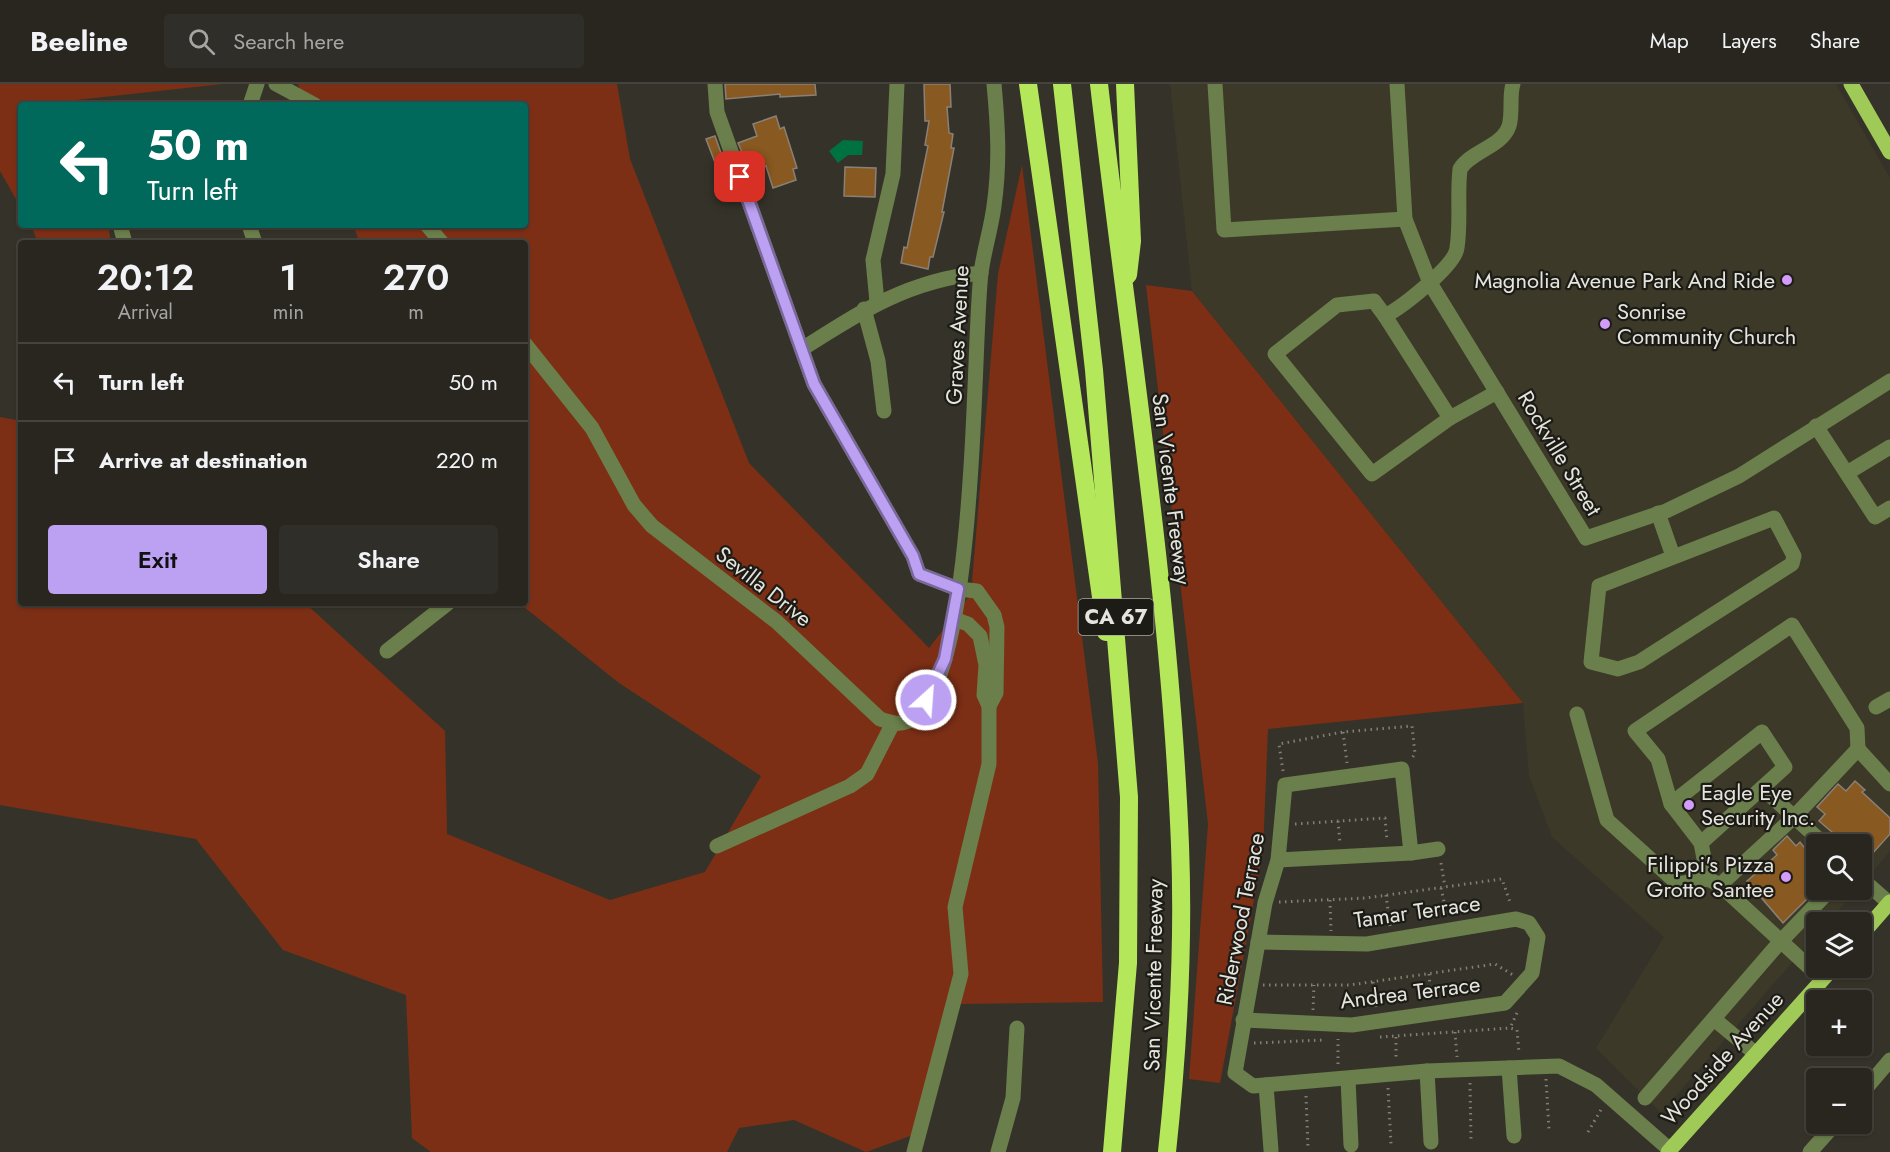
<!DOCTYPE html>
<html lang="en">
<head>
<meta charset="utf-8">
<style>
  body { margin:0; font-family:Jost,sans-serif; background:#302e28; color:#f1f3f6; height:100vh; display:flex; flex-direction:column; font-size:22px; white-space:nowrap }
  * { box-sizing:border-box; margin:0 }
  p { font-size:20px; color:#a5a5a4 }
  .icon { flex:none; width:33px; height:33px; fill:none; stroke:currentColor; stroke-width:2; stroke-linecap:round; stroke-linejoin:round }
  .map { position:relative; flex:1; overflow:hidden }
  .sheet { position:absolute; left:18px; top:156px; width:510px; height:366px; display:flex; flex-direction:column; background:#28261f; border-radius:6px; box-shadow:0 2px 4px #0004,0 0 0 2px #44433d }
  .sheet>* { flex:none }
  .banner { position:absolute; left:18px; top:18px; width:510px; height:126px; border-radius:6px; box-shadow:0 2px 4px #0004,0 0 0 2px #44433d; background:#00695c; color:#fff; overflow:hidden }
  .buttons { position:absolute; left:1806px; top:750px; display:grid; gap:12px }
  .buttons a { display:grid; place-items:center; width:66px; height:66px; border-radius:6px; background:#28261f; box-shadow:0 2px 4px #0004,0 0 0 2px #44433d; font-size:30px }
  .pin { position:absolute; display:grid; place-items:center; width:51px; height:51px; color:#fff; margin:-26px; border-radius:12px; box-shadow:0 3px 9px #0006 }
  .me { position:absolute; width:66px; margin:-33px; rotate:26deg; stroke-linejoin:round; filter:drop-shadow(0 0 4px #0008) }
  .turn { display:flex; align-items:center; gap:21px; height:126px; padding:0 30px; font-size:27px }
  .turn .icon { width:78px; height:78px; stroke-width:2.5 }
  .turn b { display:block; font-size:42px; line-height:51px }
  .eta { display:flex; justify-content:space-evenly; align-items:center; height:102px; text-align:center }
  .eta b { font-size:36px; font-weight:600; line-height:42px }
  .primary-button { display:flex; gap:12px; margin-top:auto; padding:12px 30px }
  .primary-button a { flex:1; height:69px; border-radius:6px; background:#bca0f2; color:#111; font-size:24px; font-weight:600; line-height:69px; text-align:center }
  .primary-button a+a { background:#302e28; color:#f1f3f6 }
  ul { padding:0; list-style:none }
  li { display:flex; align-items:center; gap:18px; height:78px; padding:0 30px; border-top:2px solid #44433d }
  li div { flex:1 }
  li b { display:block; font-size:22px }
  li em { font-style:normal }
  header { display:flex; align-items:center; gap:36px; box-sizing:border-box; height:84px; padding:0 30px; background:#28261f; border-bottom:2px solid #44433d }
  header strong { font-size:28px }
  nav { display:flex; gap:33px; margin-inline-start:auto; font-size:21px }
  .search { width:420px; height:54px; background:#302e28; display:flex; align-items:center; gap:15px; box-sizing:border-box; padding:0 21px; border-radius:6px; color:#a5a5a4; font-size:22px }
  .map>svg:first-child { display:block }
  .built { fill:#3c3928 }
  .green { fill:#7d2f15 }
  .water { fill:#007141 }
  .building { fill:#885921; stroke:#8a8077; stroke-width:1.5 }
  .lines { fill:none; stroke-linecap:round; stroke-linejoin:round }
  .path { stroke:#818077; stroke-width:3; stroke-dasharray:1.5 4.5; stroke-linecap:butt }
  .minor { stroke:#6a7f4b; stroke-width:15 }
  .major { stroke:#a0ca58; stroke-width:15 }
  .highway { stroke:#b5e75b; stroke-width:18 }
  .route-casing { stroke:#7a689d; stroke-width:15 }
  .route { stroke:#bca0f2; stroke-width:10 }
  .poi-dot { fill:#d39cfc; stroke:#1c1b16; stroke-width:2 }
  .labels { text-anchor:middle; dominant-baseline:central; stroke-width:4.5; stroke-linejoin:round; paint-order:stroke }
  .shield { fill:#1c1b16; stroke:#a9a8a1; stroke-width:1.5 }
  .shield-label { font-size:21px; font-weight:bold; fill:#e5e4dd }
  .poi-label { font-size:22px; fill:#e5e4dd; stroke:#1c1b16; text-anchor:end }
  .street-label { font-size:22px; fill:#e5e4dd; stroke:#1c1b16 }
</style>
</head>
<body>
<header>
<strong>Beeline</strong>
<div class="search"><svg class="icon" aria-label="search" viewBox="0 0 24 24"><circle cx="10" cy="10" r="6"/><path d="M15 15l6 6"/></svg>Search here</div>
<nav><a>Map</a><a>Layers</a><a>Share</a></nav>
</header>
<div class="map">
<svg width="1890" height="1068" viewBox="0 0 1890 1068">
  <rect width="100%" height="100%" fill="#353329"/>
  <!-- built -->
  <path class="built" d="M1170,0H1836L1890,94V767L1862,800V760H1816V806H1856L1828,838H1816V851L1661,1029L1596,964L1664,853L1552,753L1529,692L1523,619L1192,207Z"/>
  <!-- green -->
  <g class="green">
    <path d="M0,0H223L76,16L75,21H21V124L0,87Z"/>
    <path d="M298,0H617L630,75L749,379L929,564L971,510L998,190L1022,81L1098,679L1103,918L954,920L921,1048L866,1068L794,1036L739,1044L727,1068H431L412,1054L406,911L283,866L196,755L0,721V333L21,337V519H305L445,647L447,750L610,816L705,788L761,692L619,599L519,519H525V159H360L353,141H525V21H305Z"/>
    <path d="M31,141H108L111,159H38Z"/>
    <path d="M1146,201L1192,207L1523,619L1268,645L1263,767L1220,999L1189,995L1208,740Z"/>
  </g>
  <!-- water -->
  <path class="water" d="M843,56L863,57L862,71H848L838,79L829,67Z"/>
  <!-- building -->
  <g class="building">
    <path d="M725,0H815L816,11L780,13V10L726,15Z"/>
    <path d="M924,0H950L951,23H947L949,49L953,50L951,64H954L942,128H944L933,173H930L928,185L901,179L904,163L907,164L928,62L925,61L929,37H925Z"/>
    <path d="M776,32L780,45L784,43L797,84L793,85L796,96L773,104L766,82L750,87L738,59L757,52L753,40Z"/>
    <path d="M715,52L727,86L719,89L706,55Z"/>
    <path d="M845,83L876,84L875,113L844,112Z"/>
    <path d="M1855,697L1865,706L1862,708L1890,734V750L1862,781V760H1846L1819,737L1825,730L1817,723L1838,700L1846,707Z"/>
    <path d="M1787,752L1796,762L1800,758L1816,778V806L1783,839L1747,797L1777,771L1773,766Z"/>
  </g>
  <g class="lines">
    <!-- path -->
    <g class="path">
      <path d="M1343,648L1347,679"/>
      <path d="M1283,687L1279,660L1343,648L1412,642L1415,670L1412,674"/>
      <path d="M1338,737L1340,759"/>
      <path d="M1295,740L1385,734L1387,757"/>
      <path d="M1441,779L1445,803"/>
      <path d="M1441,804L1447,831"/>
      <path d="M1386,811L1390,842"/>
      <path d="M1330,816L1331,847"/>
      <path d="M1279,818L1366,814L1502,795L1511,821"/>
      <path d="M1429,890L1431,915"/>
      <path d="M1373,898L1376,923"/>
      <path d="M1263,901H1350L1495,880L1513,891"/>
      <path d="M1313,926L1314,901"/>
      <path d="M1517,929L1510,944L1517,946L1519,969"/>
      <path d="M1455,948L1457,973"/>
      <path d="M1380,953L1510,944"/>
      <path d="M1396,953V975"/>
      <path d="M1254,959L1323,956"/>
      <path d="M1338,980V955"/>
      <path d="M1546,995L1549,1045"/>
      <path d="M1470,999L1471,1055"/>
      <path d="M1388,1004L1391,1060"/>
      <path d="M1306,1012L1308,1063"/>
      <path d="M1588,1048L1602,1024"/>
    </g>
    <!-- minor -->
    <g class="minor">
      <path d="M276,0L315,21"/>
      <path d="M715,0L717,28L814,300L913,472L919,490L958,505L977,507L994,531L997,543L996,609L989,622"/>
      <path d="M1215,0L1224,146L1405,135"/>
      <path d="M1397,0L1405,135L1430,199L1586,454L1666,427L1739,392L1890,297"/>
      <path d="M250,21L257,0"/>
      <path d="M120,141L125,159"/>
      <path d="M249,141L255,159"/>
      <path d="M427,141L442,159"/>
      <path d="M877,218L873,176L893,90L897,0"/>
      <path d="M864,225L878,277L884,327"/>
      <path d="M1385,232L1374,217L1337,221L1275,270L1372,390L1450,334"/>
      <path d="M525,260L592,344L634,421L652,442L777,538L880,635C889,638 897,641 906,638C979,610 972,262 981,189C984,166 991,145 994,122C1000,80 998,42 994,0"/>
      <path d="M802,265C861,227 910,196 981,189"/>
      <path d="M1497,308L1450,334L1385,232C1402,223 1455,182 1457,164C1461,138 1457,111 1460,85C1471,67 1502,63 1509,42C1513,29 1509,12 1513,0"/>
      <path d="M1816,342L1875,433L1890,424"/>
      <path d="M1847,389L1890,363"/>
      <path d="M1658,429L1673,472"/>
      <path d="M1774,434L1794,472L1792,480L1639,578L1618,585L1591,578L1599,502Z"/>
      <path d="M387,567L448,519"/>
      <path d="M1876,623L1890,615"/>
      <path d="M1577,630L1607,736L1678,800L1708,795L1720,801L1822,895"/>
      <path d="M1762,704L1824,760"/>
      <path d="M1671,720L1762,648L1785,683L1701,759"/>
      <path d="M717,762L850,702L867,690L893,639"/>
      <path d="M1411,769L1438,765"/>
      <path d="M1278,776L1411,769L1402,685L1285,701L1278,776L1265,819L1235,989L1253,1002L1427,987L1559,982L1596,1001L1670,1066"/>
      <path d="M1708,795L1701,759L1671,720L1658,675L1635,647L1792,541L1857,644L1858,665"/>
      <path d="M1862,795L1889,819"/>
      <path d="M1720,801L1794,733L1858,665L1890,700"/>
      <path d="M1714,935L1756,970"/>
      <path d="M1243,936L1352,941L1505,919L1532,889L1538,853L1529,839L1516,835L1367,860L1258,858"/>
      <path d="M1509,984L1514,1052"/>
      <path d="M1427,987L1431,1058"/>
      <path d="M1348,995L1351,1061"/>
      <path d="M1266,1001L1271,1066"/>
      <path d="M1862,1009L1890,976"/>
      <path d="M1645,1014L1780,858L1830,806"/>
      <path d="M914,1068L961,890L955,823L989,680V622L984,611L986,581L980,552L968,540L954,535"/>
      <path d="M998,1068L1013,1014L1017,944"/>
      <path d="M1810,1068L1835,1040"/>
    </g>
    <!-- major -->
    <g class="major">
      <path d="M1851,0L1890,68"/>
      <path d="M1862,850L1890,818"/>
      <path d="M1668,1068L1833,884"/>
    </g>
    <!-- highway -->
    <g class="highway">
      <path d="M1028,0L1106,548"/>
      <path d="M1062,0L1094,286L1129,713L1128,879L1112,1068"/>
      <path d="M1099,0C1128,253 1170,506 1180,761C1184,864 1178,966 1167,1068"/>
      <path d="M1125,0L1132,157L1128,191"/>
    </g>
  </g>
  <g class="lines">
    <defs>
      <path id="route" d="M740,93L814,300L913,472L919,490L958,505L945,575L926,616"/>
    </defs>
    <!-- route casing -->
    <use href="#route" class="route-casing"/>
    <!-- route -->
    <use href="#route" class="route"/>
  </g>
  <!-- markers -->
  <g class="poi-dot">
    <circle cx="1787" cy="196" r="6"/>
    <circle cx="1605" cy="240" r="6"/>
    <circle cx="1689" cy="721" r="6"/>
    <circle cx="1786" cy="793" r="6"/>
  </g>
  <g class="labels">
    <!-- shield labels -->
    <rect class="shield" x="1078.5" y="515" width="75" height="36" rx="4.5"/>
    <g class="shield-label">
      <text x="1116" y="533">CA 67</text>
    </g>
    <!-- poi labels -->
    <g class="poi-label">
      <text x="1775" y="196">Magnolia Avenue Park And Ride</text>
      <text x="1617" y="227" text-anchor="start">Sonrise<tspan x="1617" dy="25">Community Church</tspan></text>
      <text x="1701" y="708" text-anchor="start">Eagle Eye<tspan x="1701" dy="25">Security Inc.</tspan></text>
      <text x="1774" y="780">Filippi's Pizza<tspan x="1774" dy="25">Grotto Santee</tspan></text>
    </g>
    <!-- street labels -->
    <g class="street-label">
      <text transform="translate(957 251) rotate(-87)">Graves Avenue</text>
      <text transform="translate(1560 369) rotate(59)">Rockville Street</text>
      <text transform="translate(1172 405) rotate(83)">San Vicente Freeway</text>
      <text transform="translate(764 502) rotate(38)">Sevilla Drive</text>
      <text transform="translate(1417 827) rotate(-8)">Tamar Terrace</text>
      <text transform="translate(1240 835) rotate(-79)">Riderwood Terrace</text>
      <text transform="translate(1153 891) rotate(-89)">San Vicente Freeway</text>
      <text transform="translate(1410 908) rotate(-7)">Andrea Terrace</text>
      <text transform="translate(1722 974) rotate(-48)">Woodside Avenue</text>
    </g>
  </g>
</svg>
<div class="buttons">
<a><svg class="icon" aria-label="search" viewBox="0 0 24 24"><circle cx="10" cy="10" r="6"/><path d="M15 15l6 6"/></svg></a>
<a><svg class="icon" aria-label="layers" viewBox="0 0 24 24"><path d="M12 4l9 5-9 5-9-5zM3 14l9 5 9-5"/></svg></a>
<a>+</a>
<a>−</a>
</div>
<div class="pin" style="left:740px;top:93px;background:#d93025"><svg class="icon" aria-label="arrive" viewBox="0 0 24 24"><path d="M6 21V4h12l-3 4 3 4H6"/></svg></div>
<svg class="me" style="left:926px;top:616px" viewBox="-20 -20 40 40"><circle r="17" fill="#bca0f2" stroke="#fff" stroke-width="3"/><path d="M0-11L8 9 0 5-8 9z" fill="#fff"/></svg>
<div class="banner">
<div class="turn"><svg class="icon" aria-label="left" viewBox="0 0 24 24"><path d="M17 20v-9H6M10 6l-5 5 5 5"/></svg><div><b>50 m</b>Turn left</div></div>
</div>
<section class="sheet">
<div class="eta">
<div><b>20:12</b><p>Arrival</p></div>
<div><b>1</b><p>min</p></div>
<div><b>270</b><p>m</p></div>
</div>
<ul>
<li><svg class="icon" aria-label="left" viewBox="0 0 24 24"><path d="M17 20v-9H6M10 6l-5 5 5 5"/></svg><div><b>Turn left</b></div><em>50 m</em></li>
<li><svg class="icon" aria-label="arrive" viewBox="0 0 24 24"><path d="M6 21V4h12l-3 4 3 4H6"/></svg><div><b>Arrive at destination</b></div><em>220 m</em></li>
</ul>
<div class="primary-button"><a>Exit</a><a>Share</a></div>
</section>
</div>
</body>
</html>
